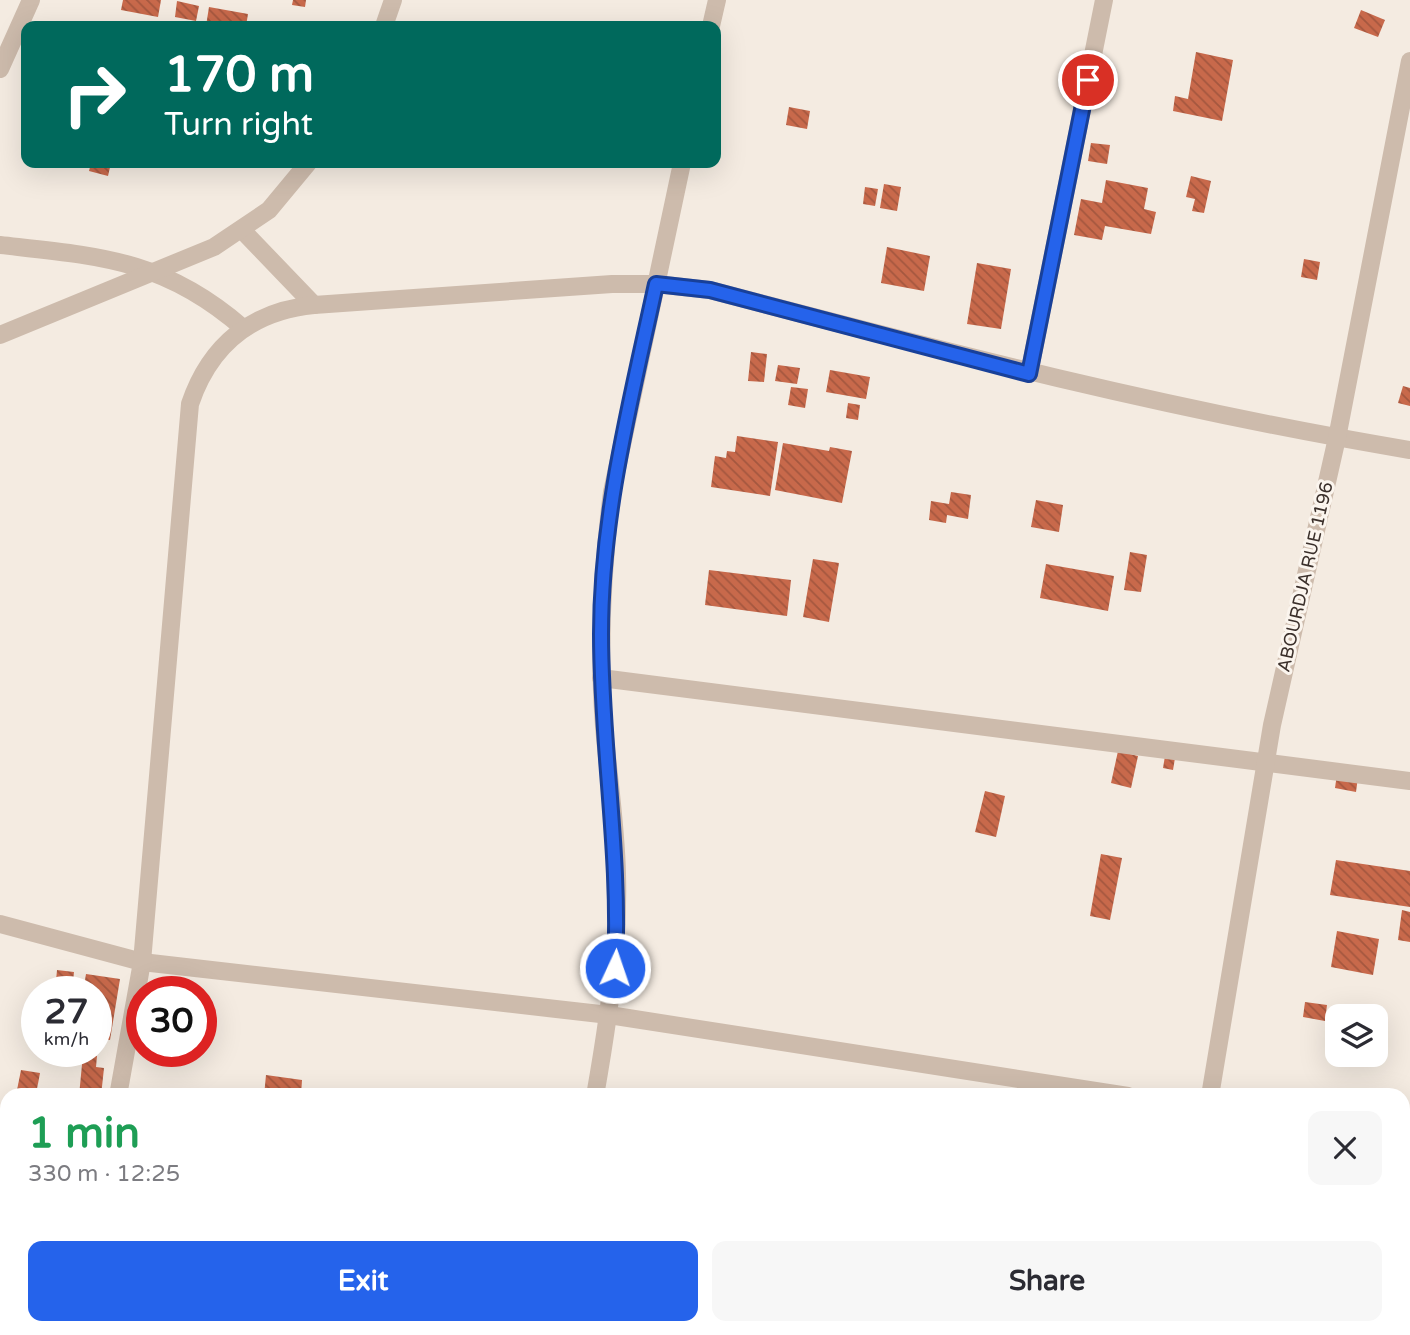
<!DOCTYPE html>
<html lang="en">
<head>
<meta charset="utf-8">
<style>
  body { margin:0; font-family:"Varela Round",sans-serif; background:#f7f7f7; color:#2b2b33; height:100vh; display:flex; flex-direction:column; font-size:26px; white-space:nowrap }
  * { box-sizing:border-box; margin:0 }
  p { font-size:23px; color:#7c7c81 }
  .icon { flex:none; width:38px; height:38px; fill:none; stroke:currentColor; stroke-width:2; stroke-linecap:round; stroke-linejoin:round }
  .map { position:relative; flex:1; overflow:hidden }
  .details { position:absolute; left:0px; top:1088px; width:1410px; height:247px; display:flex; flex-direction:column; background:#fff; border-radius:21px 21px 0 0; box-shadow:0 7px 28px #0002 }
  .details>* { flex:none }
  .banner { position:absolute; left:21px; top:21px; width:700px; height:147px; border-radius:14px; box-shadow:0 7px 28px #0002; background:#00695c; color:#fff; overflow:hidden }
  .controls { position:absolute; left:1325px; top:1004px; display:grid; gap:14px }
  .controls a { display:grid; place-items:center; width:63px; height:63px; border-radius:14px; background:#fff; box-shadow:0 7px 28px #0002; font-size:35px }
  .speed { position:absolute; left:21px; top:976px; display:flex; gap:14px; font-size:35px; font-weight:700; text-align:center }
  .speed>* { display:grid; place-content:center; width:91px; height:91px; border-radius:50%; background:#fff; box-shadow:0 7px 28px #0002; line-height:1 }
  .speed small { font-size:18px; font-weight:400 }
  .speed .limit { border:10px solid #d22; background:#fff; color:#111 }
  .pin { position:absolute; display:grid; place-items:center; width:60px; height:60px; color:#fff; margin:-30px; border:4px solid #fff; border-radius:50%; box-shadow:0 2px 7px #0007 }
  .me { position:absolute; width:77px; margin:-38px; rotate:3deg; stroke-linejoin:round; filter:drop-shadow(0 0 5px #0008) }
  .turn { display:flex; align-items:center; gap:24px; height:147px; padding:0 28px; font-size:32px }
  .turn .icon { width:91px; height:91px; stroke-width:2.5 }
  .turn b { display:block; font-size:49px; line-height:60px }
  .round { display:grid; place-items:center; flex:none; width:74px; height:74px; border-radius:14px; background:#f7f7f7 }
  .overview { display:flex; align-items:center; justify-content:space-between; height:119px; padding:0 28px }
  h1 { font-size:42px; font-weight:800; line-height:52px; color:#1e9e55 }
  .cta { display:flex; gap:14px; margin-top:auto; padding:14px 28px }
  .cta a { flex:1; height:80px; border-radius:14px; background:#2563eb; color:#fff; font-size:28px; font-weight:800; line-height:80px; text-align:center }
  .cta a+a { background:#f7f7f7; color:#2b2b33 }
  .map>svg:first-child { display:block }
  .building { fill:url(#building-back-hatch) }
  .lines { fill:none; stroke-linecap:round; stroke-linejoin:round }
  .street { stroke:#cdbbac; stroke-width:18 }
  .route-casing { stroke:#184099; stroke-width:18 }
  .route { stroke:#2563eb; stroke-width:12 }
  .labels { text-anchor:middle; dominant-baseline:central; stroke-width:6; stroke-linejoin:round; paint-order:stroke }
  .street-label { font-size:18px; fill:#3b302b; stroke:#fbf5ee }
</style>
</head>
<body>
<div class="map">
<svg width="1410" height="1335" viewBox="0 0 1410 1335">
  <defs>
    <pattern id="building-back-hatch" width="6" height="6" patternUnits="userSpaceOnUse" patternTransform="scale(1.75)"><rect width="6" height="6" fill="#c8694b"/><path d="M-1 5l2 2M0 0l6 6M5-1l2 2" fill="none" stroke="#a4573f"/></pattern>
  </defs>
  <rect width="100%" height="100%" fill="#f4ebe1"/>
  <!-- building -->
  <g class="building">
    <path d="M123,0H161L158,17L121,10Z"/>
    <path d="M293,0H306L305,7L292,5Z"/>
    <path d="M177,1L199,6L196,21L175,17Z"/>
    <path d="M209,7L248,14L246,26H206Z"/>
    <path d="M1361,10L1385,20L1378,37L1354,28Z"/>
    <path d="M1196,52L1233,60L1222,121L1173,111L1175,96L1188,99Z"/>
    <path d="M789,107L810,111L807,129L786,125Z"/>
    <path d="M1091,143L1110,145L1107,164L1088,161Z"/>
    <path d="M91,163H111L108,176L89,171Z"/>
    <path d="M1191,176L1211,181L1204,213L1192,211L1195,199L1186,197Z"/>
    <path d="M1106,180L1148,188L1144,209L1156,212L1151,234L1105,226L1102,240L1074,235L1081,199L1102,203Z"/>
    <path d="M884,184L901,187L897,211L880,208Z"/>
    <path d="M865,187L878,189L875,206L863,204Z"/>
    <path d="M887,247L930,256L924,291L881,283Z"/>
    <path d="M1304,259L1320,262L1317,280L1301,277Z"/>
    <path d="M977,263L1011,269L1001,329L967,324Z"/>
    <path d="M751,352L767,354L764,382L748,381Z"/>
    <path d="M778,365L800,368L797,384L775,381Z"/>
    <path d="M830,370L870,377L866,399L826,392Z"/>
    <path d="M1403,386L1410,388V406L1398,403Z"/>
    <path d="M791,387L808,389L805,408L788,405Z"/>
    <path d="M848,403L860,405L858,420L846,418Z"/>
    <path d="M737,436L778,442L770,496L711,487L715,456L726,458L727,451L735,452Z"/>
    <path d="M783,443L829,451L830,447L852,451L842,503L775,490Z"/>
    <path d="M951,492L971,495L968,519L947,515L946,523L929,520L931,501L949,504Z"/>
    <path d="M1036,500L1063,505L1059,532L1031,527Z"/>
    <path d="M1130,552L1147,555L1141,592L1124,590Z"/>
    <path d="M813,559L839,563L829,622L803,617Z"/>
    <path d="M1046,564L1114,576L1108,611L1040,598Z"/>
    <path d="M709,570L791,580L787,616L705,605Z"/>
    <path d="M1118,751L1138,756L1131,788L1111,783Z"/>
    <path d="M1165,756L1175,758L1173,770L1163,768Z"/>
    <path d="M1337,774L1358,777L1356,792L1335,788Z"/>
    <path d="M985,791L1005,796L996,837L975,832Z"/>
    <path d="M1101,854L1122,858L1110,920L1090,916Z"/>
    <path d="M1336,860L1410,871V907L1330,895Z"/>
    <path d="M1402,910L1410,912V942L1398,940Z"/>
    <path d="M1337,931L1379,939L1373,975L1331,967Z"/>
    <path d="M57,970L74,972L72,992H55Z"/>
    <path d="M86,974L120,979L110,1040L96,1038V992H83Z"/>
    <path d="M1305,1002L1327,1005L1325,1021L1303,1017Z"/>
    <path d="M83,1054L97,1056L96,1067L104,1068L101,1096H79Z"/>
    <path d="M21,1070L40,1073L36,1094L17,1090Z"/>
    <path d="M266,1075L302,1080L301,1095L264,1096Z"/>
    <path d="M1202,1328H1240L1239,1335H1201Z"/>
    <path d="M1258,1328H1332L1334,1329L1333,1335H1257Z"/>
    <path d="M1338,1328H1372L1371,1335H1337Z"/>
  </g>
  <g class="lines">
    <!-- street -->
    <g class="street">
      <path d="M384,26L393,0"/>
      <path d="M711,26L717,0"/>
      <path d="M0,69L31,0"/>
      <path d="M242,230L314,305"/>
      <path d="M0,245C99,256 164,259 243,328"/>
      <path d="M0,335L214,247L269,210L308,163"/>
      <path d="M1029,374L1104,0"/>
      <path d="M601,678L1410,781"/>
      <path d="M0,924L142,962L609,1015L1128,1096"/>
      <path d="M118,1096L142,962L190,404C210,345 252,311 314,305L612,284H656L710,290C942,351 1174,411 1410,450"/>
      <path d="M595,1096C608,1022 619,949 617,874C616,824 608,775 604,726C598,647 602,570 612,492L682,163"/>
      <path d="M1210,1096L1272,725L1337,438L1410,61"/>
      <path d="M1404,1136L1410,1137"/>
      <path d="M0,1245L7,1246"/>
      <path d="M76,1335L77,1328"/>
      <path d="M554,1335L555,1328"/>
      <path d="M1164,1335L1165,1328"/>
    </g>
  </g>
  <g class="lines">
    <defs>
      <path id="route" d="M615,968C621,855 601,747 601,634C601,515 631,400 656,284L710,290L1029,374L1088,80"/>
    </defs>
    <!-- route casing -->
    <use href="#route" class="route-casing"/>
    <!-- route -->
    <use href="#route" class="route"/>
  </g>
  <g class="labels">
    <!-- street labels -->
    <g class="street-label">
      <text transform="translate(1305 577) rotate(-77)">ABOURDJA RUE 1196</text>
    </g>
  </g>
</svg>
<div class="controls">
<a><svg class="icon" aria-label="layers" viewBox="0 0 24 24"><path d="M12 4l9 5-9 5-9-5zM3 14l9 5 9-5"/></svg></a>
</div>
<div class="speed"><div>27<small>km/h</small></div><div class="limit">30</div></div>
<div class="pin" style="left:1088px;top:80px;background:#d93025"><svg class="icon" aria-label="arrive" viewBox="0 0 24 24"><path d="M6 21V4h12l-3 4 3 4H6"/></svg></div>
<svg class="me" style="left:615px;top:968px" viewBox="-20 -20 40 40"><circle r="17" fill="#2563eb" stroke="#fff" stroke-width="3"/><path d="M0-11L8 9 0 5-8 9z" fill="#fff"/></svg>
<div class="banner">
<div class="turn"><svg class="icon" aria-label="right" viewBox="0 0 24 24"><path d="M7 20v-9h11M14 6l5 5-5 5"/></svg><div><b>170 m</b>Turn right</div></div>
</div>
<section class="details">
<div class="overview"><div><h1>1 min</h1><p>330 m · 12:25</p></div><a class="round"><svg class="icon" aria-label="close" viewBox="0 0 24 24"><path d="M6 6l12 12M18 6L6 18"/></svg></a></div>
<div class="cta"><a>Exit</a><a>Share</a></div>
</section>
</div>
</body>
</html>
